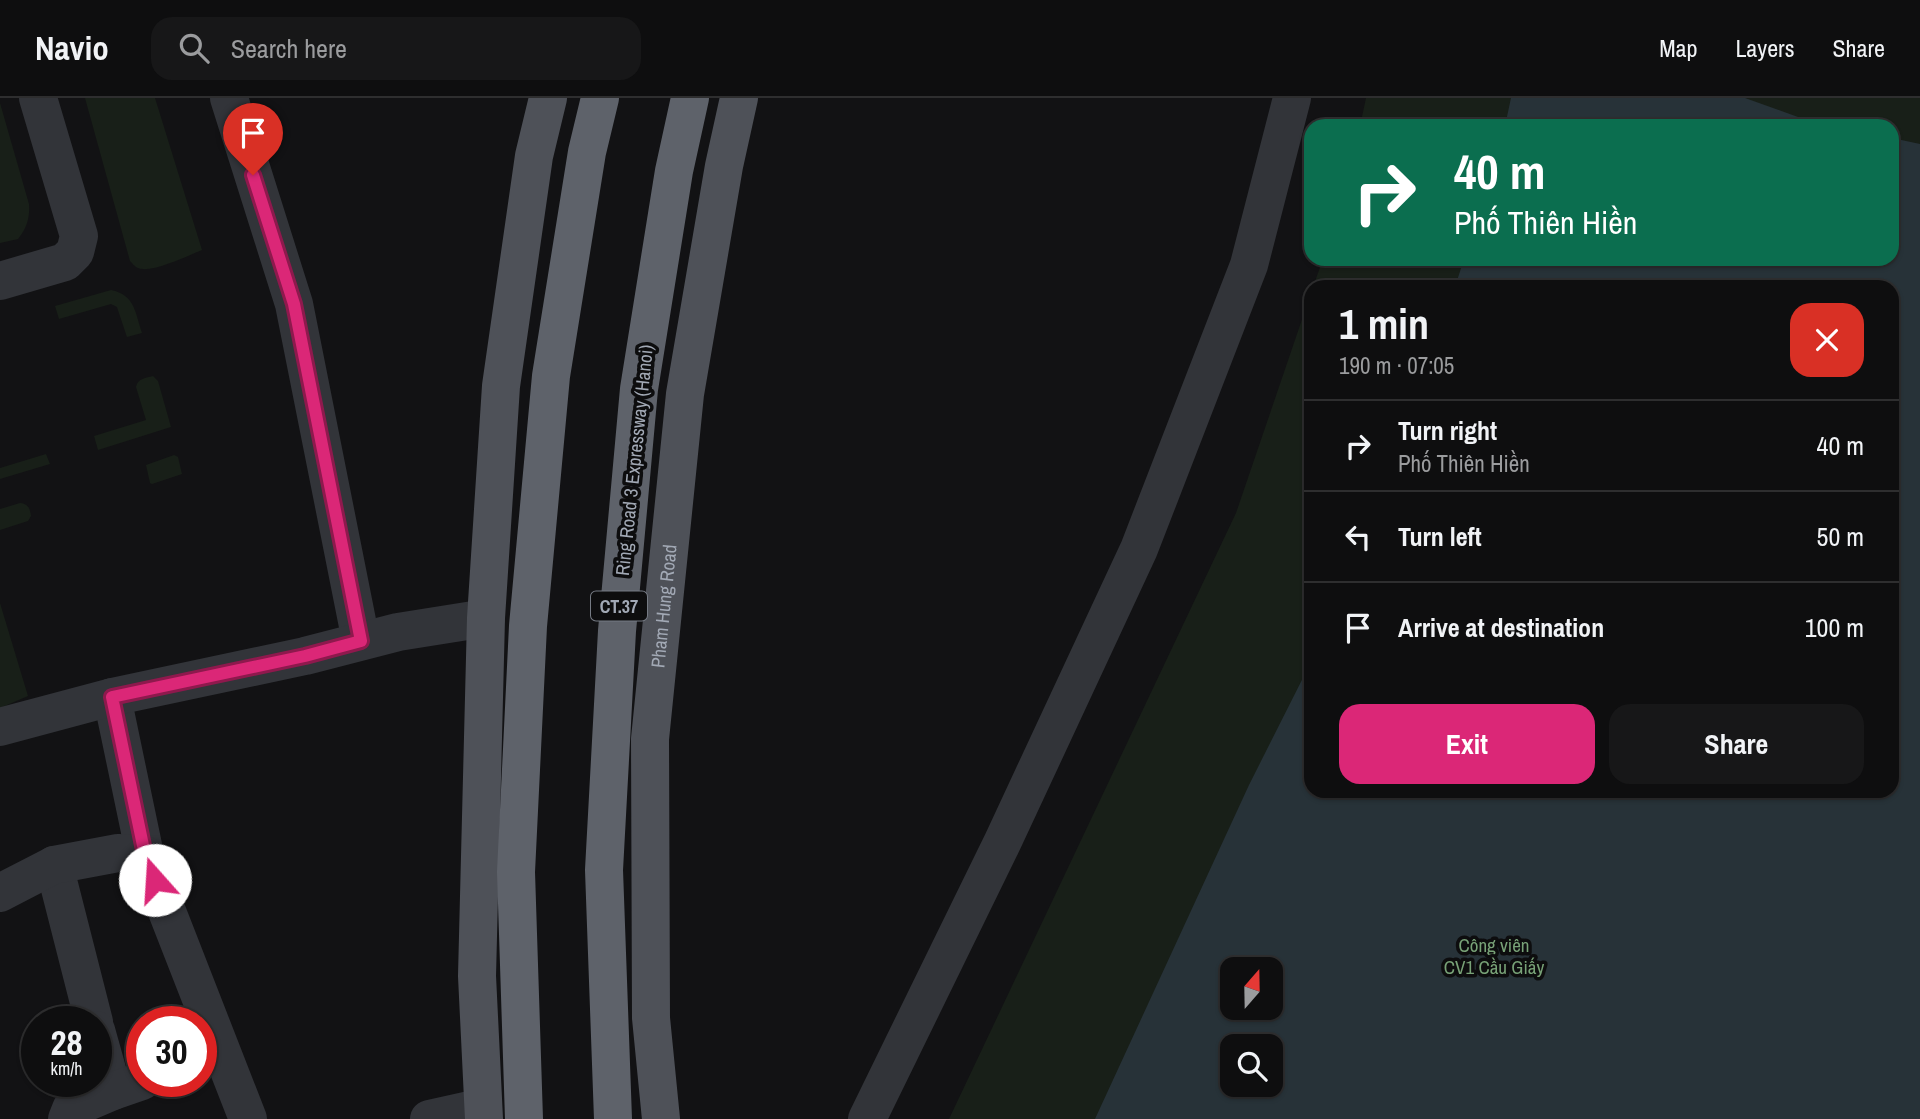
<!DOCTYPE html>
<html lang="en">
<head>
<meta charset="utf-8">
<style>
  body { margin:0; font-family:"Archivo Narrow",sans-serif; background:#171718; color:#f1f3f6; height:100vh; display:flex; flex-direction:column; font-size:26px; white-space:nowrap }
  * { box-sizing:border-box; margin:0 }
  p { font-size:23px; color:#9b9c9e }
  .icon { flex:none; width:38px; height:38px; fill:none; stroke:currentColor; stroke-width:2; stroke-linecap:round; stroke-linejoin:round }
  .map { position:relative; flex:1; overflow:hidden }
  .drawer { position:absolute; left:1304px; top:182px; width:595px; height:518px; display:flex; flex-direction:column; background:#0e0e0f; border-radius:21px; box-shadow:0 2px 5px #0004,0 0 0 2px #2e2e2f }
  .drawer>* { flex:none }
  .hud { position:absolute; left:1304px; top:21px; width:595px; height:147px; border-radius:21px; box-shadow:0 2px 5px #0004,0 0 0 2px #2e2e2f; background:#0b6e4f; color:#fff; overflow:hidden }
  .needle { width:46px; rotate:20deg }
  .buttons { position:absolute; left:1220px; top:859px; display:grid; gap:14px }
  .buttons a { display:grid; place-items:center; width:63px; height:63px; border-radius:14px; background:#0e0e0f; box-shadow:0 2px 5px #0004,0 0 0 2px #2e2e2f; font-size:35px }
  .speed { position:absolute; left:21px; top:908px; display:flex; gap:14px; font-size:35px; font-weight:700; text-align:center }
  .speed>* { display:grid; place-content:center; width:91px; height:91px; border-radius:50%; background:#0e0e0f; box-shadow:0 2px 5px #0004,0 0 0 2px #2e2e2f; line-height:1 }
  .speed small { font-size:18px; font-weight:400 }
  .speed .limit { border:10px solid #d22; background:#fff; color:#111 }
  .pin { position:absolute; display:grid; place-items:center; width:60px; height:60px; color:#fff; margin:-72px -30px; border-radius:50% 50% 50% 0; rotate:-45deg; box-shadow:0 0 7px #0007 }
  .pin .icon { rotate:45deg }
  .me { position:absolute; width:77px; margin:-38px; rotate:341deg; stroke-linejoin:round; filter:drop-shadow(0 0 5px #0008) }
  .turn { display:flex; align-items:center; gap:24px; height:147px; padding:0 35px; font-size:32px }
  .turn .icon { width:91px; height:91px; stroke-width:2.5 }
  .turn b { display:block; font-size:49px; line-height:60px }
  .round { display:grid; place-items:center; flex:none; width:74px; height:74px; border-radius:21px; background:#171718 }
  .overview { display:flex; align-items:center; justify-content:space-between; height:119px; padding:0 35px }
  h1 { font-size:42px; font-weight:700; line-height:52px }
  .cta { display:flex; gap:14px; margin-top:auto; padding:14px 35px }
  .cta a { flex:1; height:80px; border-radius:21px; background:#db2777; color:#fff; font-size:28px; font-weight:700; line-height:80px; text-align:center }
  .cta a+a { background:#171718; color:#f1f3f6 }
  ul { padding:0; list-style:none }
  li { display:flex; align-items:center; gap:21px; height:91px; padding:0 35px; border-top:2px solid #2e2e2f }
  li div { flex:1 }
  li b { display:block; font-size:26px }
  li em { font-style:normal }
  header { display:flex; align-items:center; gap:42px; box-sizing:border-box; height:98px; padding:0 35px; background:#0e0e0f; border-bottom:2px solid #2e2e2f }
  header strong { font-size:33px }
  nav { display:flex; gap:38px; margin-inline-start:auto; font-size:24px }
  .search { width:490px; height:63px; background:#171718; display:flex; align-items:center; gap:18px; box-sizing:border-box; padding:0 24px; border-radius:21px; color:#9b9c9e; font-size:26px }
  .map>svg:first-child { display:block }
  .green { fill:#181f18; fill-rule:evenodd }
  .water { fill:#273238; fill-rule:evenodd }
  .lines { fill:none; stroke-linecap:round; stroke-linejoin:round }
  .minor { stroke:#323439; stroke-width:38 }
  .major { stroke:#4e5158; stroke-width:38 }
  .highway { stroke:#5e626a; stroke-width:38 }
  .route-casing { stroke:#8e194d; stroke-width:18 }
  .route { stroke:#db2777; stroke-width:12 }
  .labels { text-anchor:middle; dominant-baseline:central; stroke-width:7; stroke-linejoin:round; paint-order:stroke }
  .shield { fill:#0d0d0e; stroke:#757a83; stroke-width:2 }
  .shield-label { font-size:18px; font-weight:bold; fill:#a2a9b5 }
  .street-label { font-size:19px; fill:#a2a9b5; stroke:#0d0d0e }
  .park-label { font-size:19px; fill:#78a277; stroke:#0d0d0e }
</style>
</head>
<body>
<header>
<strong>Navio</strong>
<div class="search"><svg class="icon" aria-label="search" viewBox="0 0 24 24"><circle cx="10" cy="10" r="6"/><path d="M15 15l6 6"/></svg>Search here</div>
<nav><a>Map</a><a>Layers</a><a>Share</a></nav>
</header>
<div class="map">
<svg width="1920" height="1021" viewBox="0 0 1920 1021">
  <rect width="100%" height="100%" fill="#121214"/>
  <!-- green -->
  <g class="green">
    <path d="M85,0H155L202,152C189,157 151,176 138,170C135,169 132,165 130,163Z"/>
    <path d="M1366,0H1920V1021H949L1236,415L1311,195V693H1892V189H1313L1323,161H1892V28H1360ZM1232,872H1270V910H1232ZM1232,948H1270V987H1232Z"/>
    <path d="M0,5L29,106C30,119 27,130 18,141L0,145Z"/>
    <path d="M111,192C135,197 135,214 142,235L127,239L117,209L111,206L59,221L55,208Z"/>
    <path d="M153,278L158,283L171,329L98,352L94,338L146,322L136,289C138,280 146,280 153,278Z"/>
    <path d="M46,356L50,366L0,381V370Z"/>
    <path d="M174,357L178,359L182,376L152,386L150,385L146,367Z"/>
    <path d="M20,405C28,406 30,410 31,418L28,423L0,432V411Z"/>
    <path d="M0,505L28,598L0,610Z"/>
  </g>
  <!-- water -->
  <g class="water">
    <path d="M1511,0H1745L1798,19L1839,28H1505Z"/>
    <path d="M1892,40L1920,46V1021H1095L1249,687L1311,564V693H1892V189H1455L1464,161H1892ZM1232,872H1270V910H1232ZM1232,948H1270V987H1232Z"/>
  </g>
  <g class="lines">
    <!-- minor -->
    <g class="minor">
      <path d="M229,0L294,206L361,543"/>
      <path d="M0,183L65,164L75,154L79,138L38,0"/>
      <path d="M112,599L145,757L248,1021"/>
      <path d="M0,629L112,599L305,558L398,534L486,520"/>
      <path d="M54,767L94,924"/>
      <path d="M0,795L54,767L118,755L145,757"/>
      <path d="M96,932L113,993"/>
      <path d="M67,1021L71,1011L113,993L142,983"/>
      <path d="M429,1021L483,1009"/>
      <path d="M867,1021L1003,743L1139,451L1249,167L1292,0"/>
    </g>
    <!-- major -->
    <g class="major">
      <path d="M484,1021L477,878L486,520L501,288L534,58L548,0"/>
      <path id="s1" d="M661,1021L651,920L650,641L685,296L724,68L739,0"/>
    </g>
    <!-- highway -->
    <g class="highway">
      <path d="M524,1021L516,774L528,528L551,278L587,54L600,0"/>
      <path d="M613,1021L604,772L617,533L639,291L674,73L690,0"/>
    </g>
  </g>
  <g class="lines">
    <defs>
      <path id="route" d="M155,782L145,757L112,599L305,558L361,543L294,206L253,77"/>
    </defs>
    <!-- route casing -->
    <use href="#route" class="route-casing"/>
    <!-- route -->
    <use href="#route" class="route"/>
  </g>
  <g class="labels">
    <!-- shield labels -->
    <rect class="shield" x="591" y="493.5" width="56" height="29" rx="5"/>
    <g class="shield-label">
      <text x="619" y="508">CT.37</text>
    </g>
    <!-- street labels -->
    <g class="street-label">
      <text transform="translate(634 362) rotate(-84)">Ring Road 3 Expressway (Hanoi)</text>
      <text stroke="none"><textPath href="#s1" startOffset="514">Pham Hung Road</textPath></text>
    </g>
    <!-- park labels -->
    <g class="park-label">
      <text x="1494" y="847">Công viên<tspan x="1494" dy="22">CV1 Cầu Giấy</tspan></text>
    </g>
  </g>
</svg>
<div class="buttons">
<a><svg class="needle" viewBox="-14 -14 28 28"><path d="M0-13l5 13h-10z" fill="#e53935"/><path d="M0 13l5-13h-10z" fill="#9b9c9e"/></svg></a>
<a><svg class="icon" aria-label="search" viewBox="0 0 24 24"><circle cx="10" cy="10" r="6"/><path d="M15 15l6 6"/></svg></a>
</div>
<div class="speed"><div>28<small>km/h</small></div><div class="limit">30</div></div>
<div class="pin" style="left:253px;top:77px;background:#d93025"><svg class="icon" aria-label="arrive" viewBox="0 0 24 24"><path d="M6 21V4h12l-3 4 3 4H6"/></svg></div>
<svg class="me" style="left:155px;top:782px" viewBox="-20 -20 40 40"><circle r="19" fill="#fff"/><path d="M0-13L10 11 0 6-10 11z" fill="#db2777"/></svg>
<div class="hud">
<div class="turn"><svg class="icon" aria-label="right" viewBox="0 0 24 24"><path d="M7 20v-9h11M14 6l5 5-5 5"/></svg><div><b>40 m</b>Phố Thiên Hiền</div></div>
</div>
<section class="drawer">
<div class="overview"><div><h1>1 min</h1><p>190 m · 07:05</p></div><a class="round" style="background:#d93025;color:#fff"><svg class="icon" aria-label="close" viewBox="0 0 24 24"><path d="M6 6l12 12M18 6L6 18"/></svg></a></div>
<ul>
<li><svg class="icon" aria-label="right" viewBox="0 0 24 24"><path d="M7 20v-9h11M14 6l5 5-5 5"/></svg><div><b>Turn right</b><p>Phố Thiên Hiền</p></div><em>40 m</em></li>
<li><svg class="icon" aria-label="left" viewBox="0 0 24 24"><path d="M17 20v-9H6M10 6l-5 5 5 5"/></svg><div><b>Turn left</b></div><em>50 m</em></li>
<li><svg class="icon" aria-label="arrive" viewBox="0 0 24 24"><path d="M6 21V4h12l-3 4 3 4H6"/></svg><div><b>Arrive at destination</b></div><em>100 m</em></li>
</ul>
<div class="cta"><a>Exit</a><a>Share</a></div>
</section>
</div>
</body>
</html>
